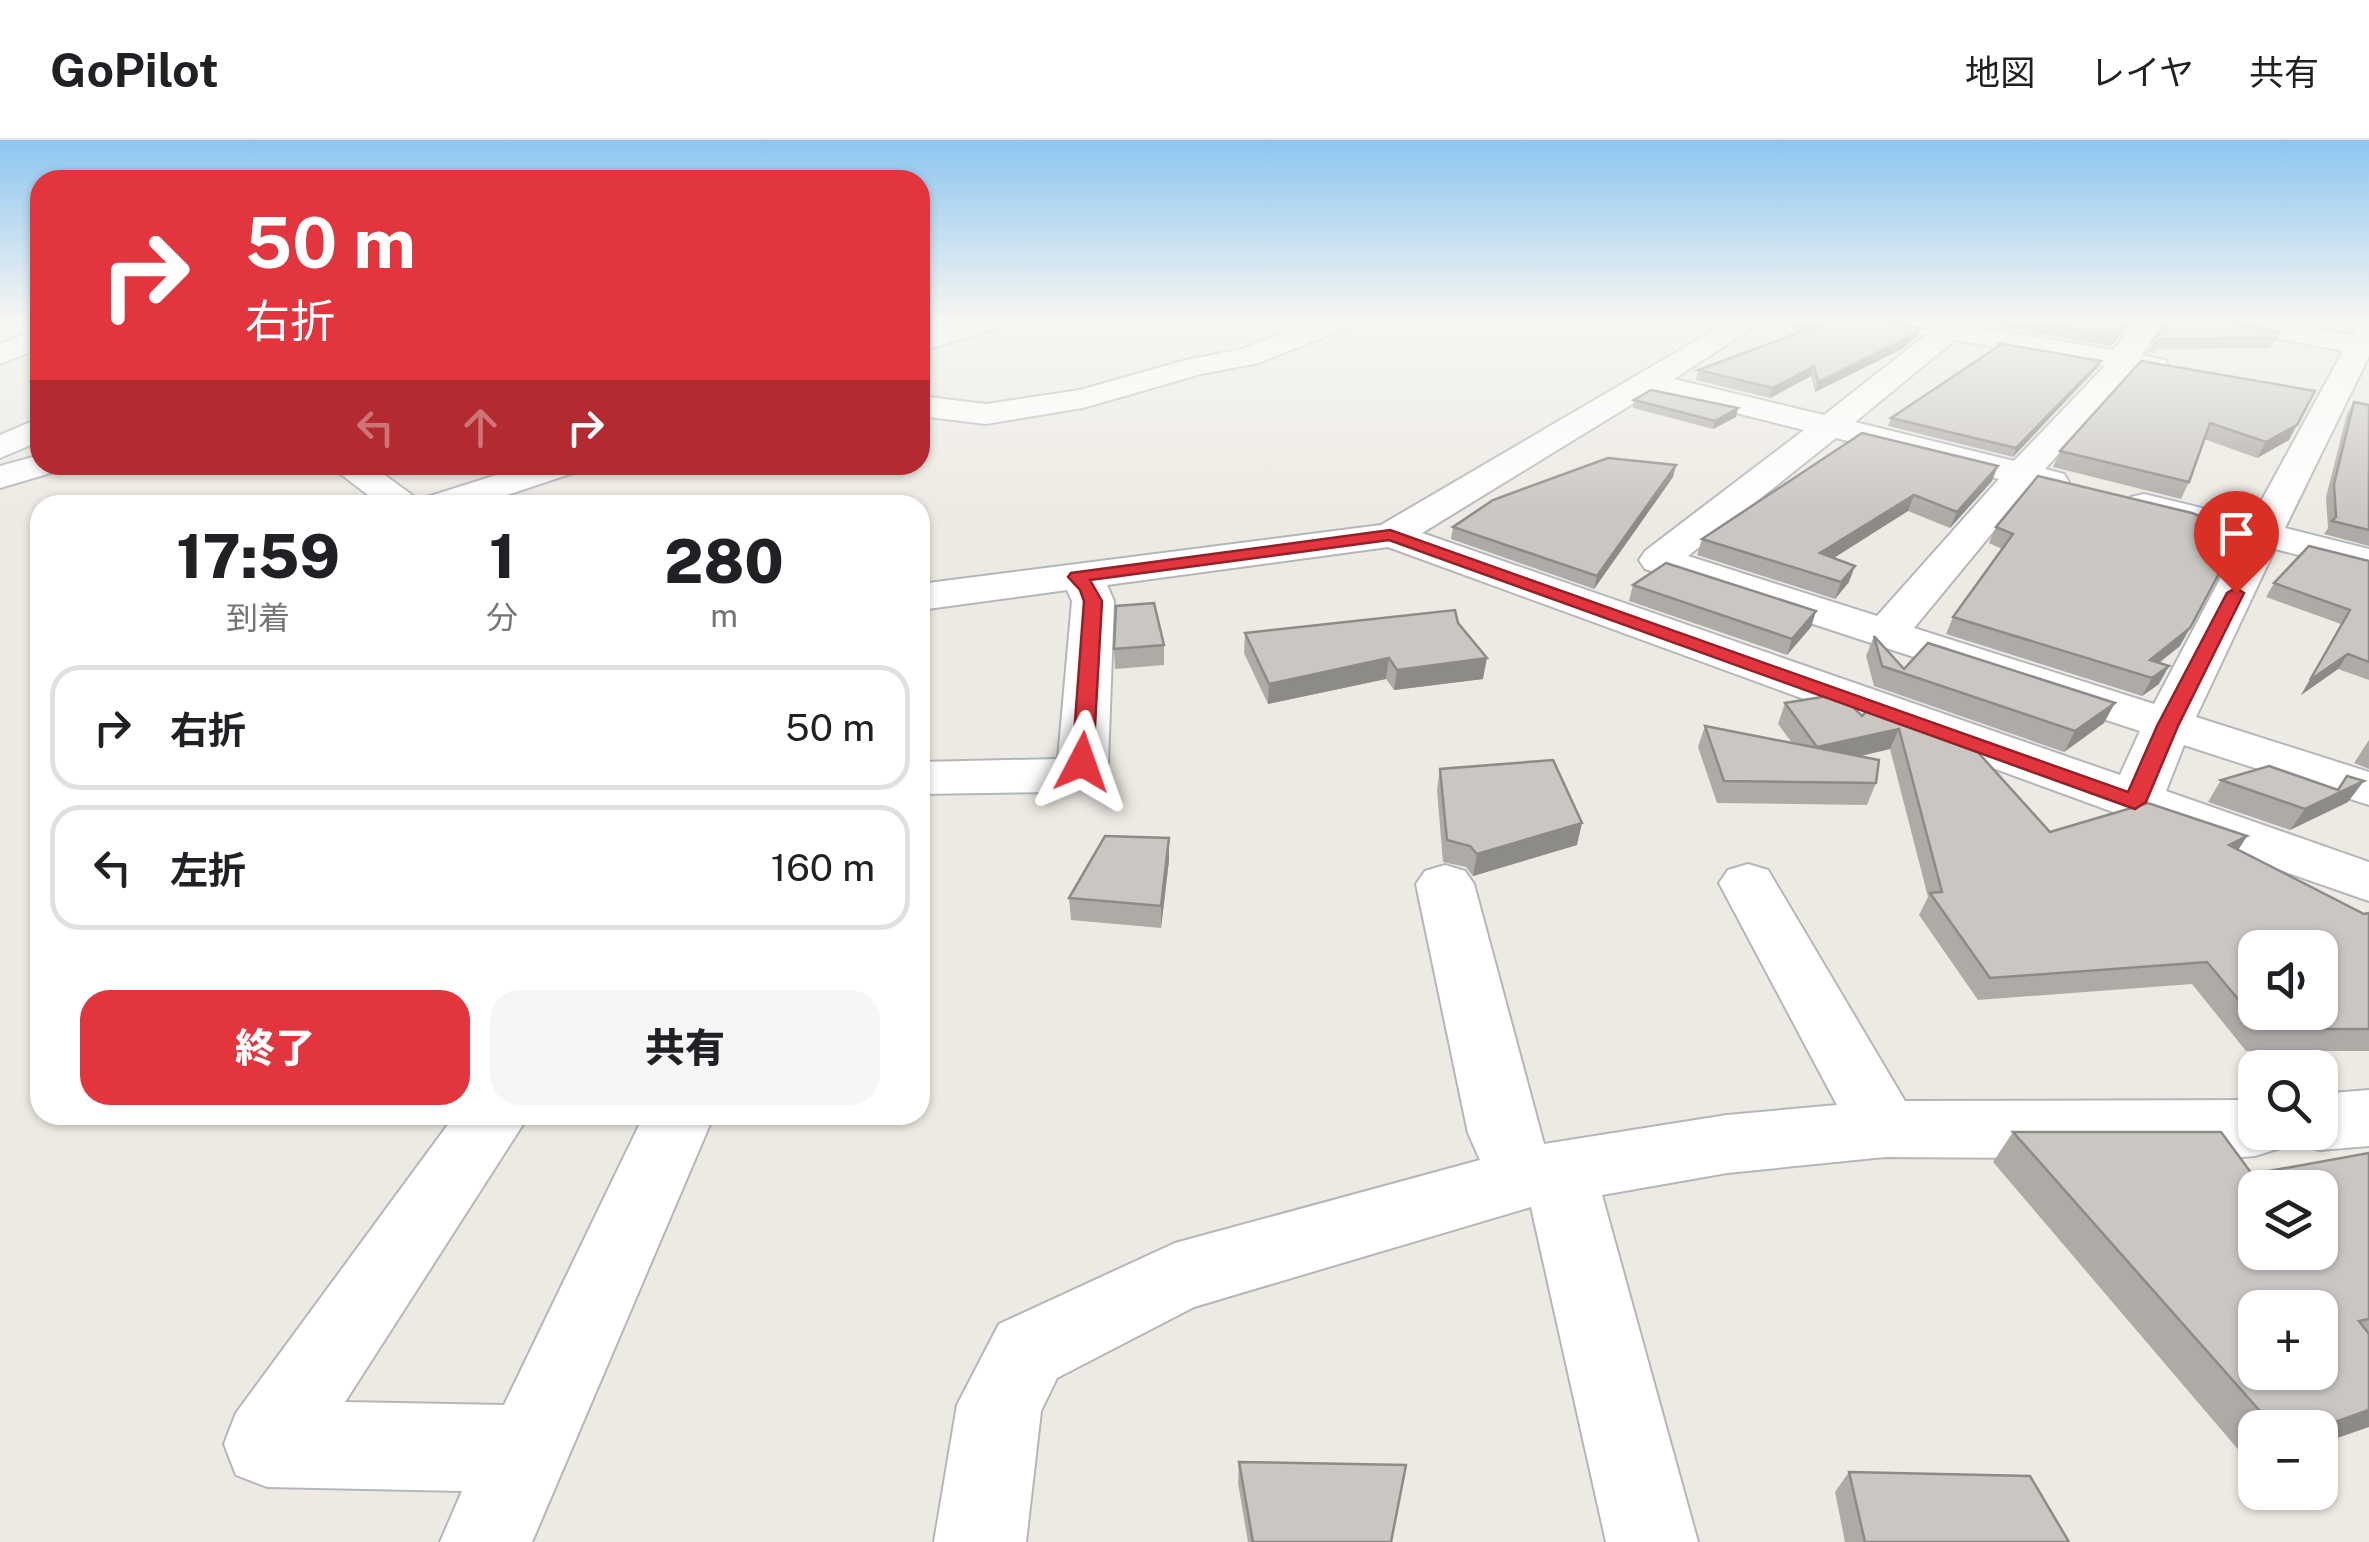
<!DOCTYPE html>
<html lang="ja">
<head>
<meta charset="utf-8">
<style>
  body { margin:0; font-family:"Public Sans","Noto Sans JP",sans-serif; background:#f6f6f6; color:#202124; height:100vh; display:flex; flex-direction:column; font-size:38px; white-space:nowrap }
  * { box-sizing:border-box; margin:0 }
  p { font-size:32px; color:#757577 }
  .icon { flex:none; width:55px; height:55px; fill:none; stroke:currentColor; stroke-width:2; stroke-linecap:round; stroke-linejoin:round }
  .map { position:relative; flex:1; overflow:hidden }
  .panel { position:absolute; left:30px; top:355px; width:900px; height:630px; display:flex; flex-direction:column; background:#fff; border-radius:30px; box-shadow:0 2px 8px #0004 }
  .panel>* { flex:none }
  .guide { position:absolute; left:30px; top:30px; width:900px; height:305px; border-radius:30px; box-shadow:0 2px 8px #0004; background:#e2353e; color:#fff; overflow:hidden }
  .buttons { position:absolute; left:2238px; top:790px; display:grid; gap:20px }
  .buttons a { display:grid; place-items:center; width:100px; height:100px; border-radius:20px; background:#fff; box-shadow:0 2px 8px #0004; font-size:50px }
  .pin { position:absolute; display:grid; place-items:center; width:85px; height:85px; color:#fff; margin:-102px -42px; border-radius:50% 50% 50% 0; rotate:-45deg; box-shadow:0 0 10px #0007 }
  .pin .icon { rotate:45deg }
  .me { position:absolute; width:110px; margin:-55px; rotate:4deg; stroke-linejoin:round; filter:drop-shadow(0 0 8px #0008) }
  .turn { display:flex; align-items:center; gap:35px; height:210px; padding:0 50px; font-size:45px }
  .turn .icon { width:130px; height:130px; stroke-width:2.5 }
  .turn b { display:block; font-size:70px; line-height:85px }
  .lanes { display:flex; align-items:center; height:95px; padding:0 50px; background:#0003; justify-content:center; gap:50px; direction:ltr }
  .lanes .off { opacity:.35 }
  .eta { display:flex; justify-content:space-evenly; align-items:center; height:170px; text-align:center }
  .eta b { font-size:60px; font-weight:800; line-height:70px }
  .cta { display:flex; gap:20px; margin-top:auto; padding:20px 50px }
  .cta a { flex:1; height:115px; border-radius:30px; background:#e2353e; color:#fff; font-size:40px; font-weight:800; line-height:115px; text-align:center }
  .cta a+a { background:#f6f6f6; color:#202124 }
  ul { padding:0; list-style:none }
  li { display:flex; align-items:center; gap:30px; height:125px; margin:0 20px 15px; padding:0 30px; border:5px solid #e0e0e0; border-radius:30px }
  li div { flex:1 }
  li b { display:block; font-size:38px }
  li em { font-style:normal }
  header { display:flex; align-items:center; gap:60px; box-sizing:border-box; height:140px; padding:0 50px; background:#fff; border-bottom:2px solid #e0e0e0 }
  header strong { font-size:48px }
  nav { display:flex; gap:55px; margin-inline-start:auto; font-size:35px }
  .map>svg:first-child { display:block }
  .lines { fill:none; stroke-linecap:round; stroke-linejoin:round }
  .minor-casing { stroke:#b4b7ba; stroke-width:4 }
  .tertiary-casing { stroke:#b4b7ba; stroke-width:4 }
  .minor { fill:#fff; fill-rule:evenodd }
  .tertiary { fill:#fff; fill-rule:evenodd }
  .wall { fill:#aeaba7 }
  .shaded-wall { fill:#8d8b88 }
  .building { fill:#cac7c2; stroke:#8d8b88; stroke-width:2.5; fill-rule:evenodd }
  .route { fill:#e2353e; stroke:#932228; stroke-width:2.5 }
</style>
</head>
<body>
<header>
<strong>GoPilot</strong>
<nav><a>地図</a><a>レイヤ</a><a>共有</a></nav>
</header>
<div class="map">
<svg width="2369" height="1402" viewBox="0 0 2369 1402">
  <rect width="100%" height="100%" fill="#edeae3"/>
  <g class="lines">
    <defs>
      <g id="minor">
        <path d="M965,179H1008L1005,185L920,212V194Z"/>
        <path d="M1318,179L1353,181L1349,187L1259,223L1201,234L1083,268L986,284L920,276V256L986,264L1080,250L1186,220L1242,209Z"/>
        <path d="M1733,179H1766L1674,239L1824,275L1926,195L1871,185L1868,179H1972L1968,186L2113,210L2137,179H2165L2142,215L2165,220L2169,226L2165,232L2133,231L2045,329L2064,334L2069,342L2064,350L2051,353L2030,347L1914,488L2154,564L2240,401L2131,373L2125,365L2131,357L2144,354L2251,380L2343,211L2219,187L2206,179H2266L2352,195L2359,184L2369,182V216L2285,388L2369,409V433L2275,409L2196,577L2369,632V665L2184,605L2166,651L2369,722V761L2116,673L1388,407L1107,445L1114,461L1108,622L1091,644L1056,652L920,654V622L1058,619L1072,461L1067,450L920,470V444L1381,385ZM1955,200L2105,226L2014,321L1855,282ZM1652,252L1804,290L1645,411L1639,420L1645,429L2140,591L2120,635L1422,393ZM1836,298L1999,339L1877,476L1688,416Z"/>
        <path d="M40,188V208L0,224V204Z"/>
        <path d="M40,278V301L0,318V295Z"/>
        <path d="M329,325H371L423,363L427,357L528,325H582L576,332L477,365H381Z"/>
        <path d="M1748,724L1768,730L1905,961L2255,960V992H2288L2280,1008L2255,1016L2216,1019L1885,1017L1727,1033L1602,1055L1698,1402H1606L1531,1067L1194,1167L1057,1238L1041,1271L1026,1402H934L957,1265L999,1184L1175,1103L1480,1020L1468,993L1416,744L1425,731L1445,725L1465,731L1474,744L1544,1004L1727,975L1837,965L1719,743L1728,730Z"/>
        <path d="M2369,950V1006L2320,1010L2295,1002L2291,992H2320V954Z"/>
        <path d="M455,975H529L345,1262L504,1265L644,975H714L532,1402H440L462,1351L267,1347L236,1335L224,1304L236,1273Z"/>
      </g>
      <path id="tertiary" d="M40,315V325H60L54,332L0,348V326Z"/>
    </defs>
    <!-- minor casing -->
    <use href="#minor" class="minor-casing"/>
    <!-- tertiary casing -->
    <use href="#tertiary" class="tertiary-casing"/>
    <!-- minor -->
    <use href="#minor" class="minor"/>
    <!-- tertiary -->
    <use href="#tertiary" class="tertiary"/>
  </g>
  <!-- wall -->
  <g class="wall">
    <path d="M1786,179H1874L1917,197L1902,209L1815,252L1811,236L1770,258L1696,240L1698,230L1803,192L1784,185Z"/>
    <path d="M1977,179H2132L2111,206L1979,183Z"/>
    <path d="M2167,180L2223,181L2279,192L2270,208L2156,209L2154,213L2148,212Z"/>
    <path d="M1998,203L2101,221L2097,228L2013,317L1888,286L1891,278L1996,208Z"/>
    <path d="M2141,221L2289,300L2257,318L2204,299L2189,342L2181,359L2053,327L2060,311Z"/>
    <path d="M1634,260L1738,268L1736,277L1713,289L1633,268Z"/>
    <path d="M2354,262L2369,265V406L2324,394L2328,388L2326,357L2347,274Z"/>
    <path d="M1862,293L1992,341L1950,388L1908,371L1833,418L1849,442L1835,459L1697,415L1702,399Z"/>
    <path d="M2038,336L2180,506L2159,523V544L2142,556L1946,494L1953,477L2002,409L1989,403L1996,387Z"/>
    <path d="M1673,337L1594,449L1451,399L1453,387Z"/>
    <path d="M2369,421V540L2338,529L2301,555L2341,484L2266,457L2274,443Z"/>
    <path d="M1633,445L1816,471L1811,487L1787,515L1629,461Z"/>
    <path d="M1458,483L1483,539L1394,550L1386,539L1268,564L1244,513L1245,493Z"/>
    <path d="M1874,496L1904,529L2104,583L2064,612L1874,546L1866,516Z"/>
    <path d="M1164,505V525L1115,529L1114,509Z"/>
    <path d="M1785,563L1862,576L1872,565L2050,692L2247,696L2238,710L2364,774L2369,773V911H2246L2192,844L1978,860L1919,775L1928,757L1890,609L1859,616L1876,643L1867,665L1717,663L1698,607L1705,586L1793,604L1778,584Z"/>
    <path d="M2369,600V629L2354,623Z"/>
    <path d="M1440,629L1577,705L1473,736L1466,727L1443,722L1437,650Z"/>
    <path d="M2221,640L2348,662L2290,690L2208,662Z"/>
    <path d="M1169,698V720L1161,788L1071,780L1069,758Z"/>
    <path d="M2013,992L2252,1034L2369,1013V1287L2255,1288V1327H2253L1993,1022Z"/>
    <path d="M1239,1322L1391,1402H1248L1238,1343Z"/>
    <path d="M1849,1332L2069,1402H1845L1835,1352Z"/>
  </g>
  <!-- shaded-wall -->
  <g class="shaded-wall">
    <path d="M2129,179H2132L2111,206L2116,196Z"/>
    <path d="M1920,188L1917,197L1902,209L1815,252L1818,242Z"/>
    <path d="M2101,221L2097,228L2013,317L2016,308Z"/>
    <path d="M1814,226L1811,236L1770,258L1773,248Z"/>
    <path d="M1738,268L1736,277L1713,289L1715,281Z"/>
    <path d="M2297,285L2289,300L2257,318L2266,302Z"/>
    <path d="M1676,325L1673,337L1594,449L1597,436Z"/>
    <path d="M1998,326L1992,341L1950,388L1957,372Z"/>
    <path d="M1914,355L1908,371L1815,430L1820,413Z"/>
    <path d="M1855,426L1849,442L1835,459L1841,442Z"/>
    <path d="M1816,471L1811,487L1787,515L1792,499Z"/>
    <path d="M2190,488L2180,506L2143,535L2150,520Z"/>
    <path d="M2348,514L2338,529L2301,555L2310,540Z"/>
    <path d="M1389,518L1386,539L1268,564L1269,544Z"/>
    <path d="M1487,518L1483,539L1394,550L1397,530Z"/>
    <path d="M2169,526L2159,544L2142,556L2152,538Z"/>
    <path d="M2115,563L2104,583L2064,612L2075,591Z"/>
    <path d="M1899,589L1890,609L1810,628L1817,607Z"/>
    <path d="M2364,641L2348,662L2290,690L2305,669Z"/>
    <path d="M1582,683L1577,705L1473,736L1477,714Z"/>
    <path d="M2247,696L2233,718L2229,705Z"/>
    <path d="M1169,698V720L1161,788V766Z"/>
    <path d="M2369,1270V1287L2320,1304V1288Z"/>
  </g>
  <!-- building -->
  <g class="building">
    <path d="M1798,179H1874L1920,188L1905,199L1818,242L1814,226L1773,248L1698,230L1817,186Z"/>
    <path d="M2016,179H2129L2116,196Z"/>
    <path d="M2168,179H2220L2279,192L2275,198L2159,199L2158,203L2153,202Z"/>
    <path d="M1998,203L2101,221L2016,308L1891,278L1999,206Z"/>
    <path d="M2141,221L2315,251L2297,285L2266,302L2210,283L2189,342L2060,311Z"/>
    <path d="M1651,250L1738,268L1715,281L1634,260Z"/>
    <path d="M2354,262L2369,265V390L2332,381L2336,377L2334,344Z"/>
    <path d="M1862,293L1998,326L1957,372L1914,355L1820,413L1855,426L1841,442L1702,399Z"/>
    <path d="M1608,318L1676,325L1597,436L1453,387L1493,360Z"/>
    <path d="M2038,336L2192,373L2241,392L2190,488L2150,520L2169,526L2152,538L1953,477L2013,394L1996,387Z"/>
    <path d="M2309,406L2369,421V522L2348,514L2310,540L2350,470L2274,443Z"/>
    <path d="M1666,423L1816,471L1792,499L1633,445Z"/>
    <path d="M1154,463L1164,505L1114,509L1116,466Z"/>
    <path d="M1455,470L1458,483L1487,518L1397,530L1389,518L1269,544L1245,493Z"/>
    <path d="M1874,496L1904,529L1928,503L2115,563L2075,591L1882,526Z"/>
    <path d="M1840,554L1862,576L1872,565L1965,598L2050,692L2148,663L2247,696L2229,705L2364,774L2369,773V889H2263L2207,822L1990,838L1930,753L1942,752L1899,589L1817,607L1785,563ZM2255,808H2320V872H2255Z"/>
    <path d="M1705,586L1879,620L1876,643L1724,641Z"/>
    <path d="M1553,620L1582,683L1477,714L1470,706L1447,700L1440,629Z"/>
    <path d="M2269,626L2338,650L2347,636L2364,641L2305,669L2221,640Z"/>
    <path d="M1105,696L1169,698L1161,766L1069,758Z"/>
    <path d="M2013,992H2221L2252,1034L2369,1013V1179L2359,1181L2369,1194V1270L2318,1288H2275ZM2255,1048H2320V1112H2255ZM2255,1168H2320V1232H2255Z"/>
    <path d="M1239,1322L1406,1325L1391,1402H1253Z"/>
    <path d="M1849,1332L2030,1336L2069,1402H1865Z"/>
  </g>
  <!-- sky -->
  <linearGradient id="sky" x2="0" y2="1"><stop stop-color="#8dc6f0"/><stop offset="0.48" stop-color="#f7f6f2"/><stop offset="1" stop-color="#f7f6f2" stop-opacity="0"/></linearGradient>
  <rect width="2369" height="376" fill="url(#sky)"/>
  <!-- route -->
  <path class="route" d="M1390,390L2128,652L2157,586L2227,453L2236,448L2244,453L2178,586L2146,662L2135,669L1389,400L1090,440L1102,461L1093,622L1082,628L1075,626L1072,622L1084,461L1080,450L1068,437L1071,433Z"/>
</svg>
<div class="buttons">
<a><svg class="icon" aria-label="sound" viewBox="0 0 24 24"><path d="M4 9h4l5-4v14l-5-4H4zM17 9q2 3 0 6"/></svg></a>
<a><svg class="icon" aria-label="search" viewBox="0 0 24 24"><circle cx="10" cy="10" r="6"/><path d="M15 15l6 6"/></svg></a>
<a><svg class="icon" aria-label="layers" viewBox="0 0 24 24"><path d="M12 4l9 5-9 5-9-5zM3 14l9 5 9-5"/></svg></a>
<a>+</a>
<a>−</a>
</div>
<div class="pin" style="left:2236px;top:453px;background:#d93025"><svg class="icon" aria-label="arrive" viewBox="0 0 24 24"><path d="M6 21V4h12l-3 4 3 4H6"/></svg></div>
<svg class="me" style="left:1082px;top:622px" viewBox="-20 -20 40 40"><path d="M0-17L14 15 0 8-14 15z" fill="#e2353e" stroke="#fff" stroke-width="4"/></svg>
<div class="guide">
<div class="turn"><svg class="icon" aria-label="right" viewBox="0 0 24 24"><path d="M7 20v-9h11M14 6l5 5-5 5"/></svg><div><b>50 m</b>右折</div></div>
<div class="lanes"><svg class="icon off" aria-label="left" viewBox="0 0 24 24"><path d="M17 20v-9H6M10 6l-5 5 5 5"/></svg><svg class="icon off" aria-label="ahead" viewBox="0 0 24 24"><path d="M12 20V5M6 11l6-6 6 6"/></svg><svg class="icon" aria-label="right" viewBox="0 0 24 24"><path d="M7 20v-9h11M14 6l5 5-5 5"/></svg></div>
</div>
<section class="panel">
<div class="eta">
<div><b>17:59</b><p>到着</p></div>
<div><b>1</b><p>分</p></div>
<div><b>280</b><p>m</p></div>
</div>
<ul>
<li><svg class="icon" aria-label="right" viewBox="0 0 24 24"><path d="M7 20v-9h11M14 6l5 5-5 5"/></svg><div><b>右折</b></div><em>50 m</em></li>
<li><svg class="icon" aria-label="left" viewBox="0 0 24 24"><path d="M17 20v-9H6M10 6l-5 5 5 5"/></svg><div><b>左折</b></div><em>160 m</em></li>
</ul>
<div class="cta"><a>終了</a><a>共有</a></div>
</section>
</div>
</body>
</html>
